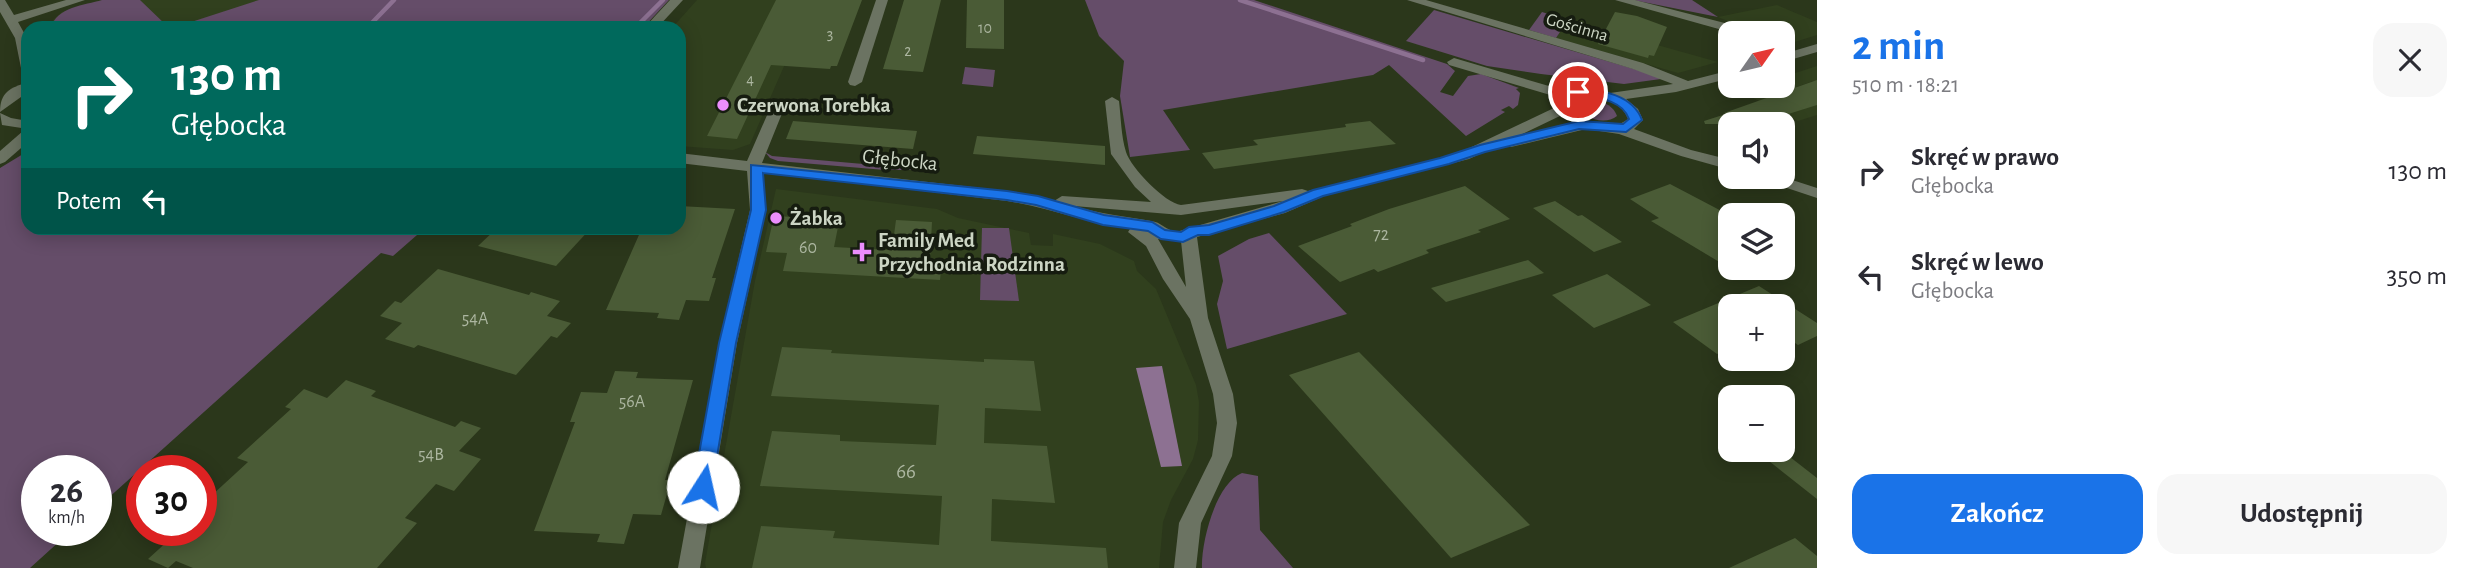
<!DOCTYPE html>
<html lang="pl">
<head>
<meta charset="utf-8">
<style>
  body { margin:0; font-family:"Alegreya Sans",sans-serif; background:#f7f7f7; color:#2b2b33; height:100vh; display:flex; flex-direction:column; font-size:26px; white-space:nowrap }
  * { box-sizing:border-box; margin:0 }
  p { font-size:23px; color:#7c7c81 }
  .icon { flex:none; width:38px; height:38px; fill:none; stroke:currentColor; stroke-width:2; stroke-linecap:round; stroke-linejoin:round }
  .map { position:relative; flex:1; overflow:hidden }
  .details { display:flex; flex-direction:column; background:#fff; width:665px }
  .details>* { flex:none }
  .hud { position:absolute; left:21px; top:21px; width:665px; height:214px; border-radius:21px; box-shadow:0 4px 18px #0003; background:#00695c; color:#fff; overflow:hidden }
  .needle { width:46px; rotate:56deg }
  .buttons { position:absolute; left:1718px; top:21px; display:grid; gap:14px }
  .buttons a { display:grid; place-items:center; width:77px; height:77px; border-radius:14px; background:#fff; box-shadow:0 4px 18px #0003; font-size:35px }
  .speed { position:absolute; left:21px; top:455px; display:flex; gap:14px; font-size:35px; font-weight:700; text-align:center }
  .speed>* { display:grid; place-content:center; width:91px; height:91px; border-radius:50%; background:#fff; box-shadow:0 4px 18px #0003; line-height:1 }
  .speed small { font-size:18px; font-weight:400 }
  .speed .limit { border:10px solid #d22; background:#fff; color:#111 }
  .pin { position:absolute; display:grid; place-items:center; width:60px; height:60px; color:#fff; margin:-30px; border:4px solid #fff; border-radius:50%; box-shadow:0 2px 7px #0007 }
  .me { position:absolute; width:77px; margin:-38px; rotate:10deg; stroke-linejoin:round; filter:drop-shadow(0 0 5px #0008) }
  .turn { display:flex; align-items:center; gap:24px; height:147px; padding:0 35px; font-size:32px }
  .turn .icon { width:91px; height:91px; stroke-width:2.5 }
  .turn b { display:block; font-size:49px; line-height:60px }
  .then { display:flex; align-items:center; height:66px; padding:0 35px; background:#0003; gap:14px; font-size:26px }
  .round { display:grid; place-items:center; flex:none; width:74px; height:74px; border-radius:21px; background:#f7f7f7 }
  .head { display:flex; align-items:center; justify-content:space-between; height:119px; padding:0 35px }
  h1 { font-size:42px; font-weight:700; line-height:52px; color:#1a73e8 }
  .primary-button { display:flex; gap:14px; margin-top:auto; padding:14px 35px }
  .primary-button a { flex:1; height:80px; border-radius:21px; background:#1a73e8; color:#fff; font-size:28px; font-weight:700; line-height:80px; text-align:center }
  .primary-button a+a { background:#f7f7f7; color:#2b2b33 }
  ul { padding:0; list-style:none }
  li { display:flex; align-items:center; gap:21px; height:105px; padding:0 35px }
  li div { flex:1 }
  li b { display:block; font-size:26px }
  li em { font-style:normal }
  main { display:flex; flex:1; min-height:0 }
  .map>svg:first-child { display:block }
  .built { fill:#31401e }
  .green { fill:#654d69 }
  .water { fill:#8d7192 }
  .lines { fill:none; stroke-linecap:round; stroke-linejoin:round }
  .stream { stroke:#8d7192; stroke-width:4.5 }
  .building { fill:#4a5b36 }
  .minor { fill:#6b7362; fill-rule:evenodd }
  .route { fill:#1a73e8; stroke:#114b97; stroke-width:2 }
  .poi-dot { fill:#eb8dfc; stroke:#161c10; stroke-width:2.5 }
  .labels { text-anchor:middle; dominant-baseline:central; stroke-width:7; stroke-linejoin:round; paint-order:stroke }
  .far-number-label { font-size:16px; fill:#acb6a0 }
  .far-street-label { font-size:18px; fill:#ccd5c4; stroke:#161c10 }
  .number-label { font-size:18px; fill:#acb6a0 }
  .poi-label { font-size:21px; font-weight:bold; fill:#ccd5c4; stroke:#161c10; text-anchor:start }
  .street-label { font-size:21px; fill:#ccd5c4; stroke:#161c10 }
  .near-number-label { font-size:21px; fill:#acb6a0 }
</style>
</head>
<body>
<main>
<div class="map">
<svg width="1817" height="568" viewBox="0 0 1817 568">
  <rect width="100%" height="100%" fill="#2b371b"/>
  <!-- built -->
  <g class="built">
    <path d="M102,0H287L203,28H51L53,20L62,12Z"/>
    <path d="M697,0H813L750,144L733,150L679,146V28H672Z"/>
    <path d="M1777,5L1817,22V35L1785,45L1783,33H1757L1718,17Z"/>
    <path d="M1568,20L1718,62L1678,73L1556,38Z"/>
    <path d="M1817,66V83L1813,81L1797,87L1817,97V115L1798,121L1738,90L1753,86H1783V77Z"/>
    <path d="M776,189L937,209L958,218L1029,233L1031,245L1053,246V234L1100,244L1134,261L1137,271L1156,289L1196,385L1199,402L1198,440L1193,459L1171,500L1163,522L1159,568H706L705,563L755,281Z"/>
  </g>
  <!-- green -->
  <g class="green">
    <path d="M102,0H140L166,25L178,21L182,25L259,0H669L643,28H51C56,7 85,5 102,0Z"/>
    <path d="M1085,0H1254L1447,64L1455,71L1440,92L1453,96L1468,76L1481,74L1519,88L1516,89L1520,93L1518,105L1513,109L1509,106L1501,110L1505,112L1466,136L1389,65L1373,75L1163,110L1190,150L1130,157L1120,96L1124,61L1099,36Z"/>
    <path d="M1633,0H1692L1718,17Z"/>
    <path d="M1434,10L1651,74L1661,79L1624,84L1541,74L1487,66L1406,41Z"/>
    <path d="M1542,12L1568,20L1556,38L1529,30Z"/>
    <path d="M965,67L995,70L993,87L962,84Z"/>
    <path d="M1580,100C1595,99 1612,102 1617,116C1605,126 1581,118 1575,105Z"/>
    <path d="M28,151V228H425L393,256L381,253L96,509V471H37V530H72L30,568H0V168Z"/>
    <path d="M765,152L772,156L932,170H885L778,161L770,158Z"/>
    <path d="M982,228H1009L1019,301L980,300Z"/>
    <path d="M1269,233L1347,314L1227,349L1217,304L1223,281L1218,256L1249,239Z"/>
    <path d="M1242,473L1258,476L1260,530L1293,568H1202C1201,542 1216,483 1242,473Z"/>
  </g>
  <!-- water -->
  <path class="water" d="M1162,366L1182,466L1161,467L1136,368Z"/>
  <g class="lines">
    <!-- stream -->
    <g class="stream">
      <path d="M1240,0L1423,60"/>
      <path d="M367,28L394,0"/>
      <path d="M635,28L663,0"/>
    </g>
  </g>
  <!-- building -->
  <g class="building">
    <path d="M776,0H862L837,66H831L830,69L771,65L737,139L707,136Z"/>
    <path d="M904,0H941L923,72L883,69Z"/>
    <path d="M967,0H1004V49L966,48Z"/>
    <path d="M1615,12L1637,16L1667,27L1654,56L1649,55L1648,58L1598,44Z"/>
    <path d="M1817,80V105L1757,124H1705L1704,121L1726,114L1724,113Z"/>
    <path d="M793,121L917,131L913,149L786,139Z"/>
    <path d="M1370,121L1396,144L1214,169L1202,153L1258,145L1253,140L1346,127L1345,124Z"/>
    <path d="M977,136L1105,146V165L973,154Z"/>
    <path d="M1670,184L1731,216V269L1651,221L1659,218L1630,199Z"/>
    <path d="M1465,186L1510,219L1478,230L1481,232L1426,250L1429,253L1378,272L1374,269L1340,282L1298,246L1352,226L1350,224L1389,209Z"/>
    <path d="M1555,201L1578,216L1582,215L1622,242L1594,252L1533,208Z"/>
    <path d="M679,206L735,209L712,278H716L709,301L686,300L679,320L657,318L659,313L606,310L642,228H679Z"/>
    <path d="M794,214L840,217L834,247L869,249L892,250L896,220L932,222L930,259L942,260L940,280L783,271L787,253L766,252L774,216L794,217Z"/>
    <path d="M497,228H591L556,266L478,246Z"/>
    <path d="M1528,260L1544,273L1446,302L1431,288Z"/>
    <path d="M438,269L529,295L531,292L560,301L547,316L571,323L557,338L551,336L516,375L418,345L414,348L385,339L402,323L380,316L395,301L401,303Z"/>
    <path d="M1607,274L1651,305L1594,328L1552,295Z"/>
    <path d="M1759,286L1817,323V336L1798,345L1783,335V306H1731V348L1717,354L1673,322Z"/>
    <path d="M782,347L832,350L831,353L984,362V359L1034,361L1041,411L985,408L984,443L1047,446L1055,503L992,499L991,541L1106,548L1108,568H752L761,526L835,531L833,538L939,545L942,496L760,486L772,431L840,435V441L936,445L939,405L771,396Z"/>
    <path d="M1359,352L1530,525L1451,558L1289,375Z"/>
    <path d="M615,371L638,372L636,378L693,380L665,480H671L661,515L633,514L624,544L597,542L600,534L534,531L575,422H570L581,392L607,393Z"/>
    <path d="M346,380L376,391L371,396L455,427L461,421L481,428L459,451L481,459L454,491L436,484L405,518L417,523L377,568H193L176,561L168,568L148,559L180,530H201V492L211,496L248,462L237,458L291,409L285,407L304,389L327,398Z"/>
    <path d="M1755,450H1781L1817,478V499Z"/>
    <path d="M1795,538L1817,556V568H1729Z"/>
  </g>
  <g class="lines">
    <!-- minor -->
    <g class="minor">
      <path d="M0,0H5L14,15L66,0H85L18,22L28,40V72L21,68L15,38L0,12Z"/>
      <path d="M670,0H683L657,28H644Z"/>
      <path d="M876,0H888L862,82L855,86L850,85L848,82Z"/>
      <path d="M1407,0H1426L1643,63L1688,81L1731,70V78L1676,92L1626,99L1638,109L1643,120L1634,129L1691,150L1731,160V170L1681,156L1619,134L1586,129L1511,147L1504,143L1469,159L1324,196L1285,213L1197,237L1208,318L1233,394L1237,423L1232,456L1201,523L1196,568H1174L1179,523L1212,456L1217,423L1213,394L1190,319L1163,279L1146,246L1128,232L1130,229C1088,223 1049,208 1007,201L763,172L766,210L737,343L700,568H678L719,343L750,210L747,171L679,163V153L747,161L771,106L778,102L785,106L762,163L1007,191L1054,201L1062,196L1151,202L1135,187L1111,154L1105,101L1112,97L1119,101C1121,117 1121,136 1126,152C1131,168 1165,203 1181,205L1302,189L1308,191L1459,153L1556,107L1553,102L1557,97L1449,65L1447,62L1454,58L1566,91L1586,88L1610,93L1673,84L1633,69ZM1578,96C1596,97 1621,99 1628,119C1610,134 1579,120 1567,102L1570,98ZM1562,115L1574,123L1514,138ZM1283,201L1176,232C1166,230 1161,222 1151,221C1125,216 1100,214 1074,206L1181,215ZM1158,239L1181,241L1186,287Z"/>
      <path d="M1615,0H1635L1752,30L1753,33H1733Z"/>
      <path d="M1817,44V52L1783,62V54Z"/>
      <path d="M28,82V92L0,112C0,92 10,88 28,82Z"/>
      <path d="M0,113L11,118L28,121V129L2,125Z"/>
      <path d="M28,130V142L5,162L0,164V151L23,131Z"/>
      <path d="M1760,177H1783L1817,188V198L1763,180Z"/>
    </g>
  </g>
  <!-- route -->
  <path class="route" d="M1578,88C1602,90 1633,95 1642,120L1626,132L1579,129L1485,152L1449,164L1323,196L1284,212L1209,235H1198L1183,242L1161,239L1148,231L1103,225L1036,205L1007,200L763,173L766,210L736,343L712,487L709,493L703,495L696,493L693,487L719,343L751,210V165L1007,191L1038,196L1104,215L1152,222L1165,230L1181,232L1189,227L1209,225L1274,206L1313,190L1440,158L1480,145L1579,121L1623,124L1629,119C1621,97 1592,98 1573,94V89Z"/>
  <!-- markers -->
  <g class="poi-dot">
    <circle cx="723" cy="105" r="7"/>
    <circle cx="776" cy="218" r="7"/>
    <path d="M858.5 241.5h7v7h7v7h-7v7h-7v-7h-7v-7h7z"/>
  </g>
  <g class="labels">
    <!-- far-number labels -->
    <g class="far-number-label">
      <text x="985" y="28">10</text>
      <text x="830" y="34">3</text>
      <text x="908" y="51">2</text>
      <text x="750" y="79">4</text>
    </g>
    <!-- far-street labels -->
    <g class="far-street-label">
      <text transform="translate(1577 28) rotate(16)">Gościnna</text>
    </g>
    <!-- number labels -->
    <g class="number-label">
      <text x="1381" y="235">72</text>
      <text x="808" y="248">60</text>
      <text x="475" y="319">54A</text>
      <text x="632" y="402">56A</text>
      <text x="431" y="455">54B</text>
    </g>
    <!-- poi labels -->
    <g class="poi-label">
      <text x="737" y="105">Czerwona Torebka</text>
      <text x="790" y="218">Żabka</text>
      <text x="878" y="240">Family Med<tspan x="878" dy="24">Przychodnia Rodzinna</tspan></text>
    </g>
    <!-- street labels -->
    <g class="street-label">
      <text transform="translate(900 160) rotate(6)">Głębocka</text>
    </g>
    <!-- near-number labels -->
    <g class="near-number-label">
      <text x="906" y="471">66</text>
    </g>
  </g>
</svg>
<div class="buttons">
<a><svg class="needle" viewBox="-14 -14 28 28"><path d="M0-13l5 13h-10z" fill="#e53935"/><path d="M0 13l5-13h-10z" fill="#7c7c81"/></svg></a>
<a><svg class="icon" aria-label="sound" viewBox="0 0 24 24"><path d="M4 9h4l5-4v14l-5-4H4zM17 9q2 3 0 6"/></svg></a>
<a><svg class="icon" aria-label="layers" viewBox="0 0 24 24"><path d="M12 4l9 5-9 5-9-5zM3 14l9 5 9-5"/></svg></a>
<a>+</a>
<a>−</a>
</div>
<div class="speed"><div>26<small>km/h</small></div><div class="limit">30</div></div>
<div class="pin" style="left:1578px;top:92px;background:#d93025"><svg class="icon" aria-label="arrive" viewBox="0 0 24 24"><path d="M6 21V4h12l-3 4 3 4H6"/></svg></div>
<svg class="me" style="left:703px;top:487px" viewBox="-20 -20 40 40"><circle r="19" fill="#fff"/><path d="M0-13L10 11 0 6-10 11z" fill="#1a73e8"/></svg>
<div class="hud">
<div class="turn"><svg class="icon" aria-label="right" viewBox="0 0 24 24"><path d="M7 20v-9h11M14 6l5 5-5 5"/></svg><div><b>130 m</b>Głębocka</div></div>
<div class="then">Potem<svg class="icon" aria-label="left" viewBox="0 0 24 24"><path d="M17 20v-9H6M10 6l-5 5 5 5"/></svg></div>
</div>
</div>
<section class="details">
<div class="head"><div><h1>2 min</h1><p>510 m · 18:21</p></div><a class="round"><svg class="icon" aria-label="close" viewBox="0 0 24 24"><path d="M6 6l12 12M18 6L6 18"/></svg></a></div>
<ul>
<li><svg class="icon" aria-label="right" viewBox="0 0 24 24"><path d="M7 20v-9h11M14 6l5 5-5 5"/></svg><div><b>Skręć w prawo</b><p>Głębocka</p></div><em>130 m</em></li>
<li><svg class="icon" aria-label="left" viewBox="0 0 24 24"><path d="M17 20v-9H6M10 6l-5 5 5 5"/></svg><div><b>Skręć w lewo</b><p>Głębocka</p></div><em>350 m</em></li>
</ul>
<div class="primary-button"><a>Zakończ</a><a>Udostępnij</a></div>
</section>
</main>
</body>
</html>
